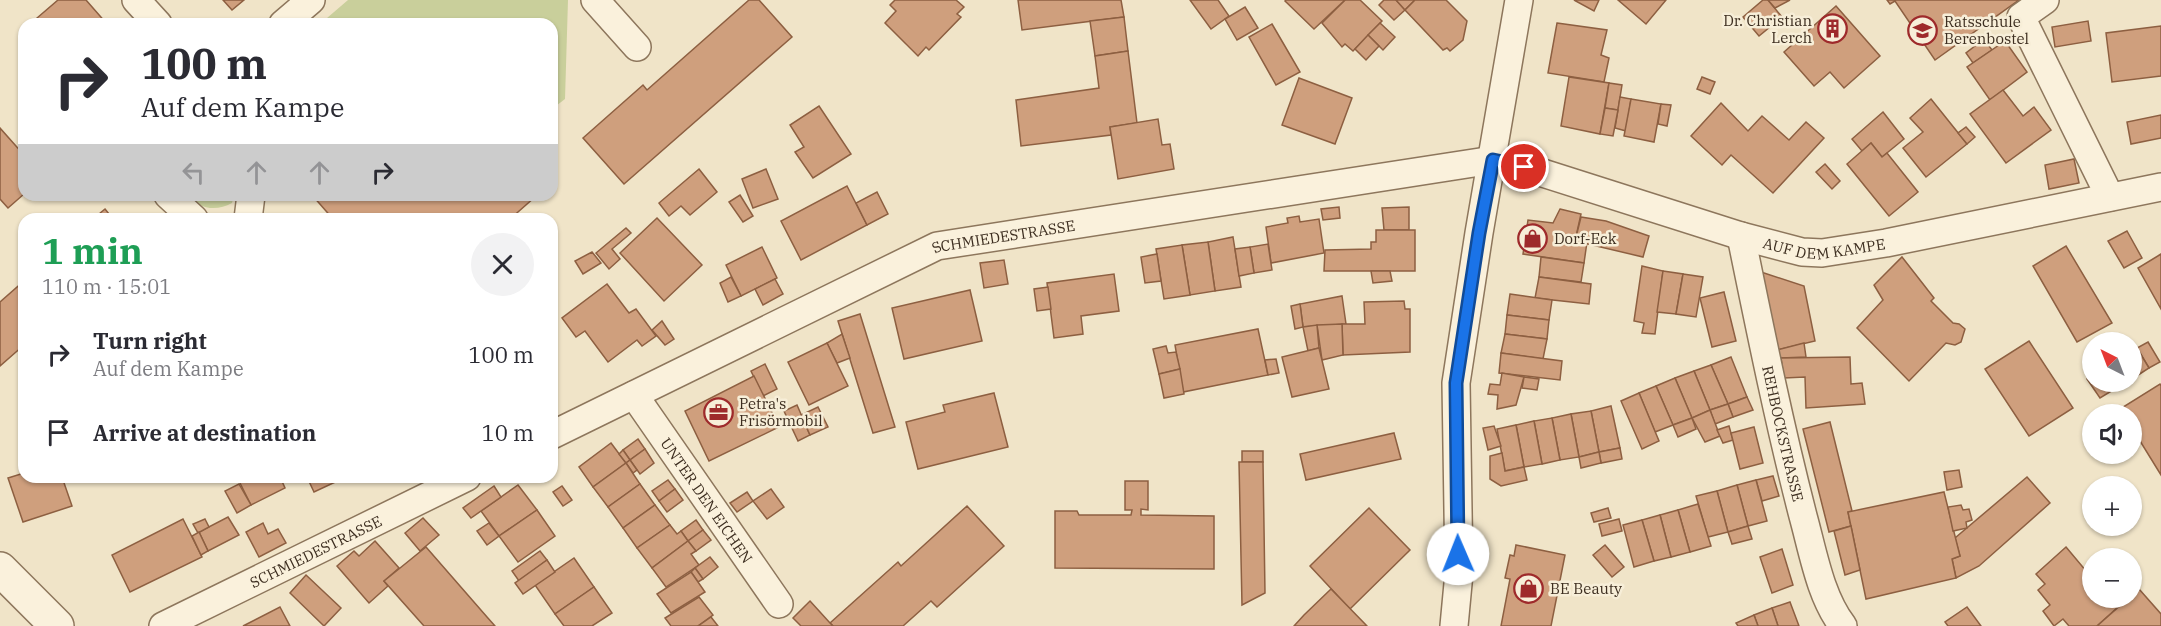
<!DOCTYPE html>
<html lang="en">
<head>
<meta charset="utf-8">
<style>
  body { margin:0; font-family:"IBM Plex Serif",serif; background:#f2f2f3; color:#2b2b33; height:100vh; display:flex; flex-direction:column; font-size:22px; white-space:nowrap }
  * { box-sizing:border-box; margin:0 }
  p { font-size:20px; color:#7c7c81 }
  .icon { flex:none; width:33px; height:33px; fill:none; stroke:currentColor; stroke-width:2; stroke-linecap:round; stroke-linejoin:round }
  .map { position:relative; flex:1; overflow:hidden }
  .side { position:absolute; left:18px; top:213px; width:540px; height:270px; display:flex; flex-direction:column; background:#fff; border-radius:18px; box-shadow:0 2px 4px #0004 }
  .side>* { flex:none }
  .guide { position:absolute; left:18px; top:18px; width:540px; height:183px; border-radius:18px; box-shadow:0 2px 4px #0004; background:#fff; color:#2b2b33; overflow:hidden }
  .needle { width:39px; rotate:318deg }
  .tools { position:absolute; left:2082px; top:332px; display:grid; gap:12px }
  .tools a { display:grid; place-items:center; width:60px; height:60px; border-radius:50%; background:#fff; box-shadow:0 2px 4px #0004; font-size:30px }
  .pin { position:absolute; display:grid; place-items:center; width:51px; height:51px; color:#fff; margin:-26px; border:3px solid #fff; border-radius:50%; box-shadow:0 2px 6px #0007 }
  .me { position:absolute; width:66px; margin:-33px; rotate:359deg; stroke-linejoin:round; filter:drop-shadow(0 0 4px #0008) }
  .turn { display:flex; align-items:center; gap:21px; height:126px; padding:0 24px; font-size:27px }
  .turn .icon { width:78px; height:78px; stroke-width:2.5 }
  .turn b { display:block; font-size:42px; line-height:51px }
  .lanes { display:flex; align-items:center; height:57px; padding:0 24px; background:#0003; justify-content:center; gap:30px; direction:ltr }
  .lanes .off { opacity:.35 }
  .round { display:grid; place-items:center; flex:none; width:63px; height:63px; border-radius:32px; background:#f2f2f3 }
  .overview { display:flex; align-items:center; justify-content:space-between; height:102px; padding:0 24px }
  h1 { font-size:36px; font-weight:800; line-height:45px; color:#1e9e55 }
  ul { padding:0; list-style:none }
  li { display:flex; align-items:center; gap:18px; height:78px; padding:0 24px }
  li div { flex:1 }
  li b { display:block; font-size:22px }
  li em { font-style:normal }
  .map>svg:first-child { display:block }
  .green { fill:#c9cf9b }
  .building { fill:#cf9f7d; stroke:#8d5f41; stroke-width:1.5 }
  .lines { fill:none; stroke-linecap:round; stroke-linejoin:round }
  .minor-casing { stroke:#8d765c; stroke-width:30 }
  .tertiary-casing { stroke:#8d765c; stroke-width:36 }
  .minor { stroke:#faf1dc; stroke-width:27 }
  .tertiary { stroke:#faf1dc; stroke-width:33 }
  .route-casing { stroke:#114b97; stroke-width:15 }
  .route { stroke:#1a73e8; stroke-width:10 }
  .labels { text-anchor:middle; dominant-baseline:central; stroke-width:5; stroke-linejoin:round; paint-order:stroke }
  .poi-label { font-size:15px; fill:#3d2e20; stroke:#f7eed8; text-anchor:start }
  .street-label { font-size:15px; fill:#3d2e20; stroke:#f7eed8 }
</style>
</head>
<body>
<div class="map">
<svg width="2161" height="626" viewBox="0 0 2161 626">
  <rect width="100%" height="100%" fill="#f0e4c8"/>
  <!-- green -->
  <g class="green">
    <path d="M348,0H568L565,99L552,109V24H320Z"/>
    <path d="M187,195H234L232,203C216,212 199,209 187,195Z"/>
  </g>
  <!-- building -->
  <g class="building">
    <path d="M58,0H86L107,24H42L37,18Z"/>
    <path d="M223,0H244L232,10Z"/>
    <path d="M749,0H759L792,37L624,184L583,138L643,85L647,90Z"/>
    <path d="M895,0H956L964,7L957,14L961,17L929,50L926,47L918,56L885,23L896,11L890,5Z"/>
    <path d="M1018,0H1121L1124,17L1022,30Z"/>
    <path d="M1190,0H1218L1229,16L1211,29Z"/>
    <path d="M1345,0H1360L1382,21L1353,51L1345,44L1342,47L1322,23Z"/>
    <path d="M1345,0L1314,29L1285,1L1286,0Z"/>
    <path d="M1384,0H1396L1405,10L1394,20L1379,5Z"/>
    <path d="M1396,0H1415L1405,10Z"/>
    <path d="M1415,0H1446L1467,21L1463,40L1450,51L1447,48L1443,50L1405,10Z"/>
    <path d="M1574,0H1599L1594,11Z"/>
    <path d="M1618,0H1666L1646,24Z"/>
    <path d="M1763,0H1768L1782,17L1759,36L1743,17Z"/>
    <path d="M1768,0H1790L1775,8Z"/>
    <path d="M1887,0H2019L1935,60L1895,1L1890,4Z"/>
    <path d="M1836,6L1880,56L1844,88L1830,72L1814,86L1784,52Z"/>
    <path d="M1245,7L1258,28L1237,40L1225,19Z"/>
    <path d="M1124,17L1128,51L1095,56L1090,21Z"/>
    <path d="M2088,21L2091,41L2055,47L2052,27Z"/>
    <path d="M1380,23L1395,37L1383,50L1368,35Z"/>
    <path d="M1557,23L1607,30L1601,55L1609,58L1604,82L1548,73Z"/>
    <path d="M1272,24L1300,72L1276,85L1249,37Z"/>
    <path d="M2161,26V76L2112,82L2106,33Z"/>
    <path d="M1368,35L1379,46L1366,60L1355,49Z"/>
    <path d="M1984,39L1992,50L1973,63L1966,53Z"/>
    <path d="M2005,41L2027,72L1990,100L1967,67Z"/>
    <path d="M1128,51L1137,123L1110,127L1111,135L1021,146L1016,100L1099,88L1095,56Z"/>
    <path d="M1569,77L1609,83L1600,134L1561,126Z"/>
    <path d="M1702,77L1715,82L1710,94L1697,89Z"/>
    <path d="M1299,78L1352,98L1335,144L1282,125Z"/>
    <path d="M1609,83L1622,85L1618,110L1605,108Z"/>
    <path d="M2003,90L2023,116L2034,107L2051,130L2006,163L1970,114Z"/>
    <path d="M1620,97L1631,99L1626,131L1615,128Z"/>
    <path d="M1631,99L1661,104L1654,142L1624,136Z"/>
    <path d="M1931,99L1967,144L1926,177L1903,148L1923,132L1910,118Z"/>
    <path d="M1721,103L1748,131L1762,116L1789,140L1806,122L1824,138L1773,193L1731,155L1722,165L1691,136Z"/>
    <path d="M1661,104L1671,105L1667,126L1658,124Z"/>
    <path d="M819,106L851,154L813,178L795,152L804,147L790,125Z"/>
    <path d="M1605,108L1618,110L1613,136L1600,134Z"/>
    <path d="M1883,112L1904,139L1882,157L1871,143L1862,151L1852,139Z"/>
    <path d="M2161,115V138L2131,144L2127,122Z"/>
    <path d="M1158,119L1162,145L1170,144L1174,169L1118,179L1110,127Z"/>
    <path d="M1966,127L1975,137L1967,144L1958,133Z"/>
    <path d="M0,128L24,155V194L8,208L0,199Z"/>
    <path d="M1871,143L1882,157L1887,153L1918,192L1889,216L1847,164Z"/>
    <path d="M2074,159L2079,183L2049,189L2045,165Z"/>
    <path d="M1825,164L1840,181L1832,189L1816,172Z"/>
    <path d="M699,169L717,192L690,215L681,206L669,216L659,203Z"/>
    <path d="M766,169L778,199L753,208L742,179Z"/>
    <path d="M847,186L867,225L801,260L781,221Z"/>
    <path d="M877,192L888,214L867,225L856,203Z"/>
    <path d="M312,195H533L535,197L510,219H333Z"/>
    <path d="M740,195L753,216L743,222L729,202Z"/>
    <path d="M1339,207L1340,218L1323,220L1321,209Z"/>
    <path d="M1409,207V230H1384L1382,208Z"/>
    <path d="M105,209L113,219H93Z"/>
    <path d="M1560,209L1581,214L1575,241L1587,242L1584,263L1523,254L1528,220L1553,223Z"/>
    <path d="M1299,216L1300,222L1319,219L1324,253L1271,263L1266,227L1288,223L1287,218Z"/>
    <path d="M1581,217L1606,221L1649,236L1643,257L1575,241Z"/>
    <path d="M657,218L702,265L664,301L620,253Z"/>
    <path d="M626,228L631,233L612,249L620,259L609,269L596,253Z"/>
    <path d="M1376,230H1415V271H1324L1325,250L1371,249V242H1376Z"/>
    <path d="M2127,231L2142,258L2124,268L2108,241Z"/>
    <path d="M1233,237L1241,287L1215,291L1208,242Z"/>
    <path d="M1208,242L1215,291L1190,295L1182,245Z"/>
    <path d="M1268,244L1272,270L1254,273L1250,247Z"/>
    <path d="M1182,245L1190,295L1164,299L1156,249Z"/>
    <path d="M2066,246L2112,323L2077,342L2033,266Z"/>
    <path d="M762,247L777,278L741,296L726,265Z"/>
    <path d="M1250,247L1254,273L1239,276L1235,249Z"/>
    <path d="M592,252L601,263L583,274L575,261Z"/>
    <path d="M1157,254L1161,281L1145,283L1141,257Z"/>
    <path d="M2161,254V309L2138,268Z"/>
    <path d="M1541,257L1584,263L1581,282L1539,277Z"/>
    <path d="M1902,257L1934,298L1931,301L1953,323L1959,324L1965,329L1961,342L1955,345L1946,343L1909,381L1857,328L1883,300L1874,285Z"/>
    <path d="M1004,260L1008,284L984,288L980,263Z"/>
    <path d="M1642,266L1663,271L1655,334L1642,333L1644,323L1634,321Z"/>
    <path d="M1371,271H1390L1392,281L1373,283Z"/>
    <path d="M1663,271L1683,274L1676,314L1657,312Z"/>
    <path d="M1758,271L1804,286L1815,341L1777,350Z"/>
    <path d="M1114,274L1119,311L1081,316L1083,334L1054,338L1047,283Z"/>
    <path d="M1683,274L1703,277L1696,317L1676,314Z"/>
    <path d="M731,277L741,296L728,302L720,283Z"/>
    <path d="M1539,277L1591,284L1589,304L1535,298Z"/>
    <path d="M775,279L783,294L763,305L755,289Z"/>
    <path d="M24,281V345L0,366V302Z"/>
    <path d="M607,284L629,313L636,309L656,336L642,346L637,340L608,362L585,331L576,337L562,318Z"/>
    <path d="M1048,287L1051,309L1037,311L1034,289Z"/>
    <path d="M970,290L982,341L904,359L892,308Z"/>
    <path d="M1724,292L1736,341L1712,347L1700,298Z"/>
    <path d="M1510,294L1552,300L1549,320L1507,315Z"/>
    <path d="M1342,296L1346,324L1303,327L1300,304Z"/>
    <path d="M1404,301L1405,309H1410V352L1343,355L1342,324H1365L1364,302Z"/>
    <path d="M1300,304L1303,327L1295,329L1291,306Z"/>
    <path d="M860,314L895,427L873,433L838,321Z"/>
    <path d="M1507,315L1549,320L1547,339L1505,334Z"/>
    <path d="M662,321L674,339L665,345L652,330Z"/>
    <path d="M1342,324L1343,355L1322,360L1317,325Z"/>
    <path d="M1317,325L1319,348L1308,351L1303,327Z"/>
    <path d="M1258,329L1268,375L1183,392L1175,345Z"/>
    <path d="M842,334L850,358L837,363L827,343Z"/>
    <path d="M1505,334L1547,339L1543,359L1501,353Z"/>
    <path d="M2029,341L2073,408L2029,436L1985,369Z"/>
    <path d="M2148,342L2160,362L2149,368L2137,348Z"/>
    <path d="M827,343L848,386L809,405L788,362Z"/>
    <path d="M1804,343L1806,357L1781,358L1777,350Z"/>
    <path d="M1166,346L1168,353L1176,352L1180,369L1159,374L1153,349Z"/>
    <path d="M1319,348L1329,389L1292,397L1282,357Z"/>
    <path d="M2137,348L2149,368L2132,379V352Z"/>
    <path d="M1501,353L1562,361L1560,380L1499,373Z"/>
    <path d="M1731,357L1747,397L1728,404L1711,365Z"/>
    <path d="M1850,357L1851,384L1862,383L1865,404L1806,408L1805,377L1784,378L1781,358Z"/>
    <path d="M1276,359L1279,373L1268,375L1265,360Z"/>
    <path d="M765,364L777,389L763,396L751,371Z"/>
    <path d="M1711,365L1728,404L1710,410L1694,371Z"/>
    <path d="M1180,369L1184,394L1164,398L1159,374Z"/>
    <path d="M1694,371L1710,410L1692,418L1675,378Z"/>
    <path d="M1502,373L1524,377L1516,405L1497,409L1498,395L1488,394L1490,384L1500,385Z"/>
    <path d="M754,376L779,427L709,461L685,411Z"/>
    <path d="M2092,376V381H2128L2100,398L2087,379Z"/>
    <path d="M1524,377L1539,379L1537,390L1522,388Z"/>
    <path d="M1675,378L1692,418L1673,425L1656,386Z"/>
    <path d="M2160,384L2161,386V475L2132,428V414H2123L2120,409Z"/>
    <path d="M1656,386L1673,425L1655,432L1639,393Z"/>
    <path d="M994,393L1008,447L918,469L906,422L945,412L943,405Z"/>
    <path d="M1639,393L1659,441L1642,449L1621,401Z"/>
    <path d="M1747,397L1753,410L1733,417L1728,404Z"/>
    <path d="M1728,404L1733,417L1715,424L1710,410Z"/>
    <path d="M797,405L810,435L798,441L784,411Z"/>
    <path d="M1611,406L1620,448L1599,452L1591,411Z"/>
    <path d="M818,407L828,427L810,435L801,415Z"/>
    <path d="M1710,410L1720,436L1705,442L1692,418Z"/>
    <path d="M1591,411L1599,452L1579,457L1571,414Z"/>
    <path d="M1571,414L1579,457L1560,460L1552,418Z"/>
    <path d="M1552,418L1560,460L1542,464L1534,421Z"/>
    <path d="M1692,418L1696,429L1678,437L1673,425Z"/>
    <path d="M1534,421L1542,464L1524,467L1516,425Z"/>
    <path d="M1830,422L1852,511L1848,512L1851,526L1829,532L1803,429Z"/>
    <path d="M1516,425L1524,467L1505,471L1497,429Z"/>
    <path d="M1494,426L1501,446L1488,450L1483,428Z"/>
    <path d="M1729,426L1733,440L1723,443L1717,430Z"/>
    <path d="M1754,427L1763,463L1740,469L1731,433Z"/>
    <path d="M1394,433L1401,459L1306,480L1300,454Z"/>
    <path d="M638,439L645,449L630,460L623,450Z"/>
    <path d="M611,443L626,463L593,487L579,467Z"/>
    <path d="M1620,448L1622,459L1601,463L1599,452Z"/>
    <path d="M645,449L654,463L640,474L630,460Z"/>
    <path d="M623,450L630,460L626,463L619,454Z"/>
    <rect x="1242" y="451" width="21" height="11"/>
    <path d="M1599,452L1601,463L1581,468L1579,457Z"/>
    <path d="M1502,453L1505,471L1524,467L1527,480L1501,486L1490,479V456Z"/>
    <path d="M630,460L637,470L633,473L626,463Z"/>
    <path d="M1239,462H1263L1265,593L1242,605Z"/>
    <path d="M626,463L640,484L608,507L593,487Z"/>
    <path d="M1959,470L1962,487L1947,490L1944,472Z"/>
    <path d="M24,473V477H62L72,506L23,522L8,478Z"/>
    <path d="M1773,476L1779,496L1762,501L1756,480Z"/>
    <path d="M237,477H280L285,488L251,505Z"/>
    <path d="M307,477H346L314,492Z"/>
    <path d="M2027,477L2050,503L1979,566L1956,578L1952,559L1960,556L1955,538Z"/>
    <path d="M668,480L675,489L659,501L652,491Z"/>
    <path d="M1756,480L1767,521L1748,526L1737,485Z"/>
    <path d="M1125,481H1148V510L1141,509V515L1214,516V569L1055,568V511H1077L1079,515H1131L1132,510H1125Z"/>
    <path d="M239,484L251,505L237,513L225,491Z"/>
    <path d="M640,484L655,505L623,528L608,507Z"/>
    <path d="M518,485L537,510L499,536L481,511Z"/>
    <path d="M1737,485L1748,526L1728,532L1717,491Z"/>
    <path d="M494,486L501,497L471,518L463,508Z"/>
    <path d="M562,486L572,500L563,506L553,492Z"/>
    <path d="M675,489L683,500L667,512L659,501Z"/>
    <path d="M771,489L784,507L767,519L753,501Z"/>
    <path d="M1717,491L1728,532L1708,537L1696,496Z"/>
    <path d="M747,492L753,501L737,512L730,503Z"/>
    <path d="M1944,492L1960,556L1952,559L1956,578L1866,599L1848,512Z"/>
    <path d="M1698,504L1711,546L1690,552L1678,510Z"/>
    <path d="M655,505L670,525L637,548L623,528Z"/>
    <path d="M1961,505L1963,510L1969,509L1972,520L1966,522L1967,528L1953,531L1948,507Z"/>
    <path d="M967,506L1004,546L937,607L931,601L903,626H833L830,623L898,562L901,566Z"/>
    <path d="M1369,508L1410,550L1350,609L1310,566Z"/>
    <path d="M1608,508L1611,518L1594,522L1591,513Z"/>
    <path d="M537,510L555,536L518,562L499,536Z"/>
    <path d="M1678,510L1690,552L1671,557L1660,515Z"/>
    <path d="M1660,515L1671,557L1654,561L1642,520Z"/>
    <path d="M228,517L239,535L208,551L199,532Z"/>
    <path d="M423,518L439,535L420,551L405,533Z"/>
    <path d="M183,519L202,557L130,592L112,555Z"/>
    <path d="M205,519L209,527L198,533L193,524Z"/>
    <path d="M1619,519L1622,531L1602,536L1599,524Z"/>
    <path d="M696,520L703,530L688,541L681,531Z"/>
    <path d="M1642,520L1654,561L1634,567L1623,525Z"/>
    <path d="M263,523L268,534L278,529L286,543L259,557L246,532Z"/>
    <path d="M489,523L499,536L487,545L477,531Z"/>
    <path d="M670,525L677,534L681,531L688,541L652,568L637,548Z"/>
    <path d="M1748,526L1752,539L1732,544L1728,532Z"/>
    <path d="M1851,526L1860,570L1845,575L1834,531Z"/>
    <path d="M703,530L711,540L696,551L688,541Z"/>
    <path d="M199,532L208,551L201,555L192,536Z"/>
    <path d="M375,541L399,568L384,581L388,586L369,603L337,566L354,551L359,556Z"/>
    <path d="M688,541L696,551L691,554L699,565L666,587L652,568Z"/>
    <path d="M1516,545L1565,555L1551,626H1501L1510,579L1505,578L1510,555L1514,556Z"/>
    <path d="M1605,545L1624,567L1612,577L1593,555Z"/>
    <path d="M426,547L487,617L495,626H424L384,581Z"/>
    <path d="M2066,547L2092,578V597H2109L2118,607L2097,626H2069L2063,619L2054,626L2043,611L2050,605L2038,590L2045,584L2036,574Z"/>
    <path d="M1782,549L1793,585L1772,593L1760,557Z"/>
    <path d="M540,551L547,560L519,581L512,571Z"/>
    <path d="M710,557L718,567L703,579L695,568Z"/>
    <path d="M574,558L594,587L555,614L535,585Z"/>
    <path d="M547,560L555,572L523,594L515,583Z"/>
    <path d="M695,568L703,579L698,582L691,572Z"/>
    <path d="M691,572L705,592L671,613L657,594Z"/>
    <path d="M306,575L341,608L324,626L290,593Z"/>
    <path d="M594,587L612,613L592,626H564L555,614Z"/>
    <path d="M1331,589L1367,626H1294L1304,615Z"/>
    <path d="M2139,589L2161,614V626H2097Z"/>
    <path d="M699,597L713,615L698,626H671L665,618Z"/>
    <path d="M810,601L830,623L833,626H801L793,618Z"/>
    <path d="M1790,602L1799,626H1778L1772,608Z"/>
    <path d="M280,607L290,626H243L245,625Z"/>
    <path d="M1967,607L1981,626H1948L1945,622Z"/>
    <path d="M1772,608L1778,626H1758L1754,615Z"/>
    <path d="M1754,615L1758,626H1738L1736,623Z"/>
    <path d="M711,617L718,626H698Z"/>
  </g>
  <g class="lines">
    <defs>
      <g id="minor">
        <path d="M136,0L158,24"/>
        <path d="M595,0L637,47"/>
        <path d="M2045,0L2021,17L2110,197"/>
        <path d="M283,24L311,0"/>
        <path d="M168,195L194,219"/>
        <path d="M248,219L251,195"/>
        <path id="s1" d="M1741,236C1760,329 1779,423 1803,516C1813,552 1820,596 1843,626"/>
        <path id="s2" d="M634,395L779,604"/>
        <path id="s3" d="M552,435L937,246L1493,160L1524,167L1741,236L1802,252L1822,253L1886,243L2161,187"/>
        <path id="s4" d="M163,626L467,477"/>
        <path d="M1454,626L1459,573L1456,383L1479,233L1519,0"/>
      </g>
      <path id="tertiary" d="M0,569L57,626"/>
    </defs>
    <!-- minor casing -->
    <use href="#minor" class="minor-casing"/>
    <!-- tertiary casing -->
    <use href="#tertiary" class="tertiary-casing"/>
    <!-- minor -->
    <use href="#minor" class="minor"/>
    <!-- tertiary -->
    <use href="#tertiary" class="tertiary"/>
  </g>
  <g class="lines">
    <defs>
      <path id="route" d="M1458,554L1456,383L1479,233L1493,160L1524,167"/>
    </defs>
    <!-- route casing -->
    <use href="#route" class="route-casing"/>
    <!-- route -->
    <use href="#route" class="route"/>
  </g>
  <!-- icons -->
  <defs>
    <symbol id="building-ring" viewBox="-11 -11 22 22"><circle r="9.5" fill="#f7eed8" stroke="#9e2a2b" stroke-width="1.5"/><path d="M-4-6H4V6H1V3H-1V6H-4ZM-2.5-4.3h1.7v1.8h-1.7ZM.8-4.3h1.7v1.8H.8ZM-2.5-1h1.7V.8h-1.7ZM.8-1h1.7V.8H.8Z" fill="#9e2a2b"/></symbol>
    <symbol id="school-ring" viewBox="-11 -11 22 22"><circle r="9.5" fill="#f7eed8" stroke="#9e2a2b" stroke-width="1.5"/><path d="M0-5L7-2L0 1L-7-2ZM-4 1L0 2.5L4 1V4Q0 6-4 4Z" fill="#9e2a2b"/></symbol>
    <symbol id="shop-ring" viewBox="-11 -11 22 22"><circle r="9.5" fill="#f7eed8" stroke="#9e2a2b" stroke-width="1.5"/><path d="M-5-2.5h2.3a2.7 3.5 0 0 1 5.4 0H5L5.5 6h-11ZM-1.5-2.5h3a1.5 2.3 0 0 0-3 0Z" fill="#9e2a2b"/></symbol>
    <symbol id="office-ring" viewBox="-11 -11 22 22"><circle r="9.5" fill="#f7eed8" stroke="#9e2a2b" stroke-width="1.5"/><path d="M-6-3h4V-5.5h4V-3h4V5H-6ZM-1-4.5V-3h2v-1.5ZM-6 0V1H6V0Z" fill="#9e2a2b"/></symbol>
  </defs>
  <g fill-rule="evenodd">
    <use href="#building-ring" x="1816" y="12" width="33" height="33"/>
    <use href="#school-ring" x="1906" y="14" width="33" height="33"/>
    <use href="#shop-ring" x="1516" y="222" width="33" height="33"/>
    <use href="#office-ring" x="702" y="396" width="33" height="33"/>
    <use href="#shop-ring" x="1512" y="572" width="33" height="33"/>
  </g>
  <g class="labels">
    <!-- poi labels -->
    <g class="poi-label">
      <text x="1812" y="20" text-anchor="end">Dr. Christian<tspan x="1812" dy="17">Lerch</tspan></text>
      <text x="1944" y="21">Ratsschule<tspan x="1944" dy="17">Berenbostel</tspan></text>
      <text x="1554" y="238">Dorf-Eck</text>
      <text x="739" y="403">Petra's<tspan x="739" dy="17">Frisörmobil</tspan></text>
      <text x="1550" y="588">BE Beauty</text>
    </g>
    <!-- street labels -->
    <g class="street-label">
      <text stroke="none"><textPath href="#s3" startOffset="496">SCHMIEDESTRASSE</textPath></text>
      <text stroke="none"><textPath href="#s3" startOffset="1336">AUF DEM KAMPE</textPath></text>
      <text stroke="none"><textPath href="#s1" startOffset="202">REHBOCKSTRASSE</textPath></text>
      <text stroke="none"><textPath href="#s2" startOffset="128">UNTER DEN EICHEN</textPath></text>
      <text stroke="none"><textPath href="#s4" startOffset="170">SCHMIEDESTRASSE</textPath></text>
    </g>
  </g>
</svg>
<div class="tools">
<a><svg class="needle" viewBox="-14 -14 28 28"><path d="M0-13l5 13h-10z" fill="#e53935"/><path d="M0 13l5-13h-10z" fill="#7c7c81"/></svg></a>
<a><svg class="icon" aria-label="sound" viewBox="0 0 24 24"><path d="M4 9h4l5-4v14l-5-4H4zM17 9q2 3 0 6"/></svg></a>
<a>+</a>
<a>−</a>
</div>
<div class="pin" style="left:1524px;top:167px;background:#d93025"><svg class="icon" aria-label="arrive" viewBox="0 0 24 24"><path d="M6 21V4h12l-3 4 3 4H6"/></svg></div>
<svg class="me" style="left:1458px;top:554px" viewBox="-20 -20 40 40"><circle r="19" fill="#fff"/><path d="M0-13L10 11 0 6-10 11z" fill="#1a73e8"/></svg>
<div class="guide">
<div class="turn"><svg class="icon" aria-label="right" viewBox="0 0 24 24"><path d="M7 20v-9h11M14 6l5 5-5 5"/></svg><div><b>100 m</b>Auf dem Kampe</div></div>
<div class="lanes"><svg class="icon off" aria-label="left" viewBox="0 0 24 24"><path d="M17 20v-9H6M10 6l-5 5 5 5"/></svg><svg class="icon off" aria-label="ahead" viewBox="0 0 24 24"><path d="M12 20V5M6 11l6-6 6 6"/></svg><svg class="icon off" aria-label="ahead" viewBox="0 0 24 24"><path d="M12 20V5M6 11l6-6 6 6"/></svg><svg class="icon" aria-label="right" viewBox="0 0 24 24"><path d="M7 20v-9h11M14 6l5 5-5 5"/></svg></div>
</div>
<section class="side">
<div class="overview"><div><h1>1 min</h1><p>110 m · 15:01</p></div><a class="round"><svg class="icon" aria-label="close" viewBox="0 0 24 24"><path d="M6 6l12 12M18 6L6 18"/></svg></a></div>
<ul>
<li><svg class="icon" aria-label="right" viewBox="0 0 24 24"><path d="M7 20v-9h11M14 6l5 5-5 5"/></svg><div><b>Turn right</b><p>Auf dem Kampe</p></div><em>100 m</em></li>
<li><svg class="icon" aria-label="arrive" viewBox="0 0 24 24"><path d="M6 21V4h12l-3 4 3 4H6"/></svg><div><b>Arrive at destination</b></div><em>10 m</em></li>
</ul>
</section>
</div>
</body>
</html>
